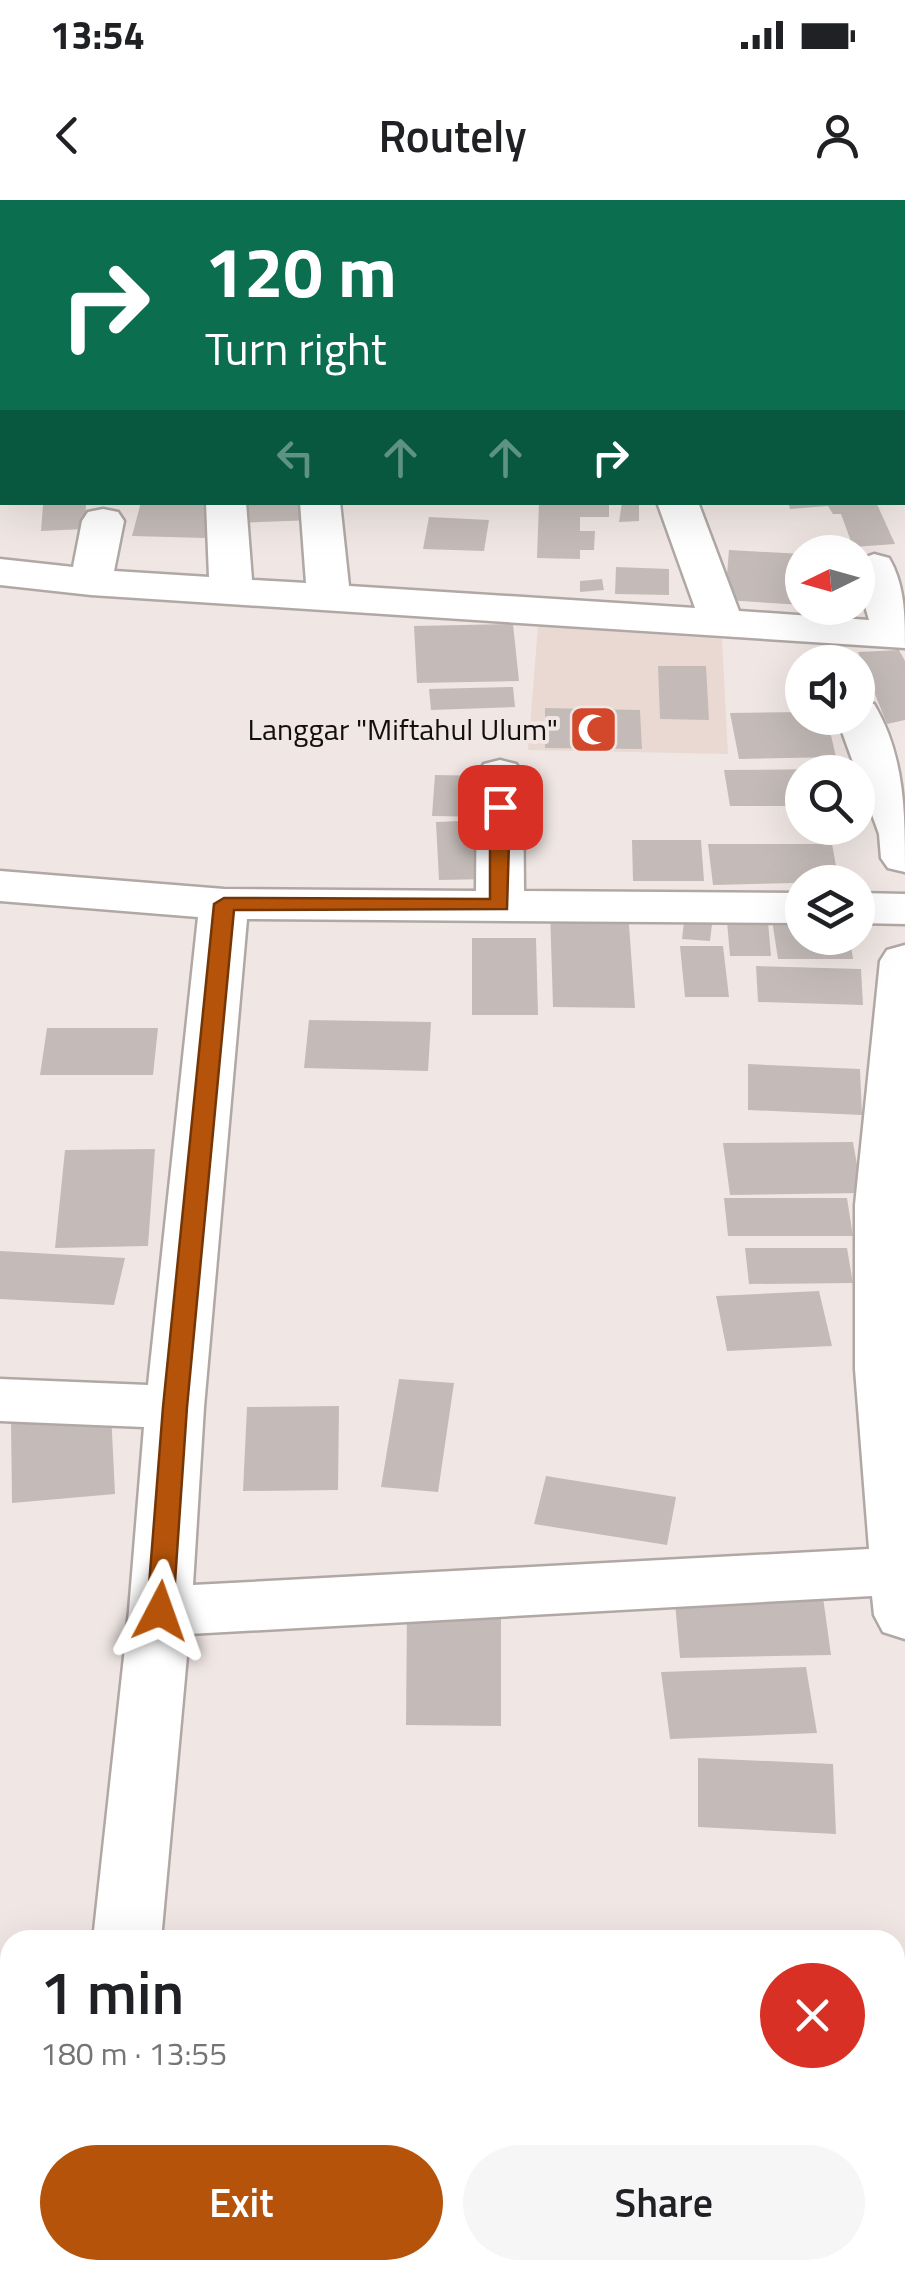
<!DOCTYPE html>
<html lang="en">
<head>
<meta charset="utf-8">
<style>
  body { margin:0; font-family:"Titillium Web",sans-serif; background:#f6f6f6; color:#202124; height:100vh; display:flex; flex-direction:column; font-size:38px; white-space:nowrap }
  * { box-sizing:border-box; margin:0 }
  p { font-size:32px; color:#757577 }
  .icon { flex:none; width:55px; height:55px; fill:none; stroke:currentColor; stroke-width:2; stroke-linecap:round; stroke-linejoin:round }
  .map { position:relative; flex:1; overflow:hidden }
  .side { position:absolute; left:0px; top:1730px; width:905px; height:350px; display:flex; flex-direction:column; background:#fff; border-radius:30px 30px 0 0; box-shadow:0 10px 40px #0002 }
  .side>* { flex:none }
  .banner { position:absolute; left:0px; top:0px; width:905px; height:305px; box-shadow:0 10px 40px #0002; background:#0b6e4f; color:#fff; overflow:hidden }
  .needle { width:65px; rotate:265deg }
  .controls { position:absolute; left:785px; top:335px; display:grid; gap:20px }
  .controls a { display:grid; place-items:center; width:90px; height:90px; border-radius:50%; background:#fff; box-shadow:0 10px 40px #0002; font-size:50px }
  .pin { position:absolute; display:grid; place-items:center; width:85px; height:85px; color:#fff; margin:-42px; border-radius:20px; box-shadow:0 5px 15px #0006 }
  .me { position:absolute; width:110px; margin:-55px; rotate:4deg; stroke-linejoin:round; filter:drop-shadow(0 0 8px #0008) }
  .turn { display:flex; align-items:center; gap:35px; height:210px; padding:0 40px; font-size:45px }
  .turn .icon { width:130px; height:130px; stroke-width:2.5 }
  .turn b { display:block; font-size:70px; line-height:85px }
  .lanes { display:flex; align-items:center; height:95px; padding:0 40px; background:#0003; justify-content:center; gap:50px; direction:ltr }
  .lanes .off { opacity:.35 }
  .round { display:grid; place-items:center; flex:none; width:105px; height:105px; border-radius:52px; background:#f6f6f6 }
  .headline { display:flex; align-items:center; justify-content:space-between; height:170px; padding:0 40px }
  h1 { font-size:60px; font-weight:600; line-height:75px }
  .cta { display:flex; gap:20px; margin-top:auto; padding:20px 40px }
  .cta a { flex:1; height:115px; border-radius:60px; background:#b45309; color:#fff; font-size:40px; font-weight:600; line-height:115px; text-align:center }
  .cta a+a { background:#f6f6f6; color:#202124 }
  .status { display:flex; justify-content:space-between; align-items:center; height:70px; padding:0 50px; background:#fff; direction:ltr }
  .status svg { height:28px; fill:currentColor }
  header { display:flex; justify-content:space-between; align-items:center; height:130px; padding:0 40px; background:#fff; font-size:45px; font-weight:600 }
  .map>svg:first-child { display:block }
  .built { fill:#ead9d3 }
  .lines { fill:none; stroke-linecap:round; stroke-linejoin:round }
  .river { fill:#8ec7d3; fill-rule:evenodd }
  .building { fill:#c4bbb8 }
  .minor-casing { stroke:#b0a8a5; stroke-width:5 }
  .minor { fill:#fff; fill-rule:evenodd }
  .route { fill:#b45309; stroke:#753606; stroke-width:2.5 }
  .labels { text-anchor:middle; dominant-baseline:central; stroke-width:8; stroke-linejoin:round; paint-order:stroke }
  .poi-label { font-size:30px; fill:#120f0e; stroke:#f0e7e4; text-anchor:end }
</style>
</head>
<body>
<div class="status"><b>13:54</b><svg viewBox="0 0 49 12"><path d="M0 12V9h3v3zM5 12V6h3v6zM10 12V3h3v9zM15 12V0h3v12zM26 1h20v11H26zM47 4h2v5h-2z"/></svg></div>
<header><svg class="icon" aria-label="back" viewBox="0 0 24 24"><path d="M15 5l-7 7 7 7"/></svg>Routely<svg class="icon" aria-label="person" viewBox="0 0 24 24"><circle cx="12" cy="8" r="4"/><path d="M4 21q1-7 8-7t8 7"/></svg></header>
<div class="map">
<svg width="905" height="2080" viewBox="0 0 905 2080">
  <rect width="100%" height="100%" fill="#f0e7e4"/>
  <!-- built -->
  <path class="built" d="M538,426L722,439L728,554L528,550Z"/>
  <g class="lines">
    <!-- river -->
    <g class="river">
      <path d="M52,0H128L129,2H54Z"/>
      <path d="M775,0H851L774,2Z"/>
    </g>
  </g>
  <!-- building -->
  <g class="building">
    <path d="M141,302H214L205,338L132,336Z"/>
    <path d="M237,302H314V320L237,323Z"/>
    <path d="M539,302H609V317H580V331H595L594,350H580V359L537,358Z"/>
    <path d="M622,302H639V321L619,322Z"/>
    <path d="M788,302H876L895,344L853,347L841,314H833L828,306L790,309Z"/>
    <path d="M86,303L85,329L41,331L43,305Z"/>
    <path d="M429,317L489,320L484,351L423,349Z"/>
    <path d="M729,350L802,354V405L725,400Z"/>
    <path d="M616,367L669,369V395L615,394Z"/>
    <path d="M602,379L604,390L580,392V381Z"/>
    <path d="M513,424L519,481L417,483L414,426Z"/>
    <path d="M899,450L905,461V520L887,524L858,452Z"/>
    <path d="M658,466H706L709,520L660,519Z"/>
    <path d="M513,487L515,507L431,510L429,489Z"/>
    <path d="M545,508L640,510L642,549L545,548Z"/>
    <path d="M802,512V518H827L836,557L739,559L730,513Z"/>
    <path d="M835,569L836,572H802V606H730L724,570Z"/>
    <path d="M435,575L492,576L491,617L432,616Z"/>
    <path d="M486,620L490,679L439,680L436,622Z"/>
    <path d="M632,640H701L704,681H633Z"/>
    <path d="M708,644H832L839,682L713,685Z"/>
    <path d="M726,710H767L771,756H730Z"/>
    <path d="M550,711H628L635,808L553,807Z"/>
    <path d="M685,713L713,716L710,741L682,739Z"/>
    <path d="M772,720H802V738H850L853,759H778Z"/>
    <path d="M472,738H536L538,815H472Z"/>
    <path d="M680,746H723L729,797H685Z"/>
    <path d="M756,766L861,769L863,805L758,802Z"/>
    <path d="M309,820L431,822L428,871L304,868Z"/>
    <path d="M47,828H158L153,875H40Z"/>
    <path d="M748,864L860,869L862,915L748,910Z"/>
    <path d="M853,942L862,993L730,995L723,943Z"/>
    <path d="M155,949L148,1046L55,1048L65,950Z"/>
    <path d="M724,998H847L853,1036H728Z"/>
    <path d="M745,1048H847L853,1083L749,1084Z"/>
    <path d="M0,1051L125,1058L114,1105L0,1099Z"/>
    <path d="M819,1091L832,1146L727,1151L716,1096Z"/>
    <path d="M399,1179L454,1183L438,1292L381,1287Z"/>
    <path d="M339,1206L338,1290L243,1291L247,1207Z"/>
    <path d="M111,1212L115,1294L12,1303L11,1221Z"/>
    <path d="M546,1276L676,1297L667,1345L534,1324Z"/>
    <path d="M822,1390L831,1455L680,1458L674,1392Z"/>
    <path d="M407,1407H501V1526L406,1525Z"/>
    <path d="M806,1467L817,1533L670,1539L661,1472Z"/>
    <path d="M698,1558L833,1564L836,1634L698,1627Z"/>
  </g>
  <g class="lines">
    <defs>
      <g id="minor">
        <path d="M520,0H556L558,2H522Z"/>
        <rect x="902" y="103" width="3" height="22"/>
        <path d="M206,302H246L252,380L306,383L300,302H340L349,386L695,408L657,302H698L739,411L869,420L858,382V360L874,354L889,358C905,385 905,417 905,448L91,395L0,385V359L73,367L82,321L88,312L103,309L118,312L124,321L114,371L209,377Z"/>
        <path d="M858,501L874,504C905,556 905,613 905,672L888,668L881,658L879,634L837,518H858Z"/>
        <path d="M500,560L516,564L523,574L524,691L802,693V723L247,719L204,1207L193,1385L869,1349L855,1169V1005L880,761L887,750L905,745V1439L883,1432L874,1415L872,1396L189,1434L161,1740H93L129,1411L144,1227L0,1221V1179L148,1185L198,717L0,701V671L224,689L476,691L477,574L484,564Z"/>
        <path d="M858,693L905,694V724L858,723Z"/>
        <path d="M0,1997L10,1998V2068L0,2067Z"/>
        <path d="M895,2002H905V2072L891,2070H895Z"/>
      </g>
    </defs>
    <!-- minor casing -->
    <use href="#minor" class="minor-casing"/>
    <!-- minor -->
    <use href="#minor" class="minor"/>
  </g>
  <!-- route -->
  <path class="route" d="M500,601L510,607L507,709L234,710L187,1207L173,1411L169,1418H151L147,1411L163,1207L214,704L224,698L490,699V607Z"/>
  <!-- icons -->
  <defs>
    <symbol id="mosque-square" viewBox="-11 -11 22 22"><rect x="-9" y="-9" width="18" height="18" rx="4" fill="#d3482b" stroke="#f0e7e4"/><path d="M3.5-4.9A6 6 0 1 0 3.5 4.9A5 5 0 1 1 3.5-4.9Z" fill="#fff"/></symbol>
  </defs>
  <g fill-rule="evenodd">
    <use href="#mosque-square" x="566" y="502" width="55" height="55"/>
  </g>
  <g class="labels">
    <!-- poi labels -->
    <g class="poi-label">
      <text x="558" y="529">Langgar "Miftahul Ulum"</text>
    </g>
  </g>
</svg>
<div class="controls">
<a><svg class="needle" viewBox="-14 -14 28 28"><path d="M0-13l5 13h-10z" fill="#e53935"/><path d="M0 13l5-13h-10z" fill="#757577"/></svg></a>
<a><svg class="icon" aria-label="sound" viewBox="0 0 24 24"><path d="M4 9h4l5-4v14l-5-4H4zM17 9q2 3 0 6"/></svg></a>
<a><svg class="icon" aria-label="search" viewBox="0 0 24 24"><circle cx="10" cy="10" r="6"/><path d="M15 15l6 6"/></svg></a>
<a><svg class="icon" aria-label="layers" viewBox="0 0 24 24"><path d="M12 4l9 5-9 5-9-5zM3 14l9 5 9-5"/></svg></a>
</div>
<div class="pin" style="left:500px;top:607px;background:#d93025"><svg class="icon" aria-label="arrive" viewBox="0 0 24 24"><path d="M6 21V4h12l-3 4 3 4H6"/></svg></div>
<svg class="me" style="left:160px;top:1411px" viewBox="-20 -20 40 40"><path d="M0-17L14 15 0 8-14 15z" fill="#b45309" stroke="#fff" stroke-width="4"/></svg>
<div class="banner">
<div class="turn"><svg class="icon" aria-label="right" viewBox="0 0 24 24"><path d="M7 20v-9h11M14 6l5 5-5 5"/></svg><div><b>120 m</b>Turn right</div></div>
<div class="lanes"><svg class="icon off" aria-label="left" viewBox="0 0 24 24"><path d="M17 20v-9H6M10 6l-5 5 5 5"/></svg><svg class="icon off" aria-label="ahead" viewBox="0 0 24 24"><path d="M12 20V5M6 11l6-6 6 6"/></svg><svg class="icon off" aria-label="ahead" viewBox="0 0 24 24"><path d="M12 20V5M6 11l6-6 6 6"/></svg><svg class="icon" aria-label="right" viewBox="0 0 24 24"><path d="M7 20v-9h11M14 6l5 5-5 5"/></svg></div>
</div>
<section class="side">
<div class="headline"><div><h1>1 min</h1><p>180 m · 13:55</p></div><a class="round" style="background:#d93025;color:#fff"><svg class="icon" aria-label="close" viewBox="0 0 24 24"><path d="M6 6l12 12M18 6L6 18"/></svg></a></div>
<div class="cta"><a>Exit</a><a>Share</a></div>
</section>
</div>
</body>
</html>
